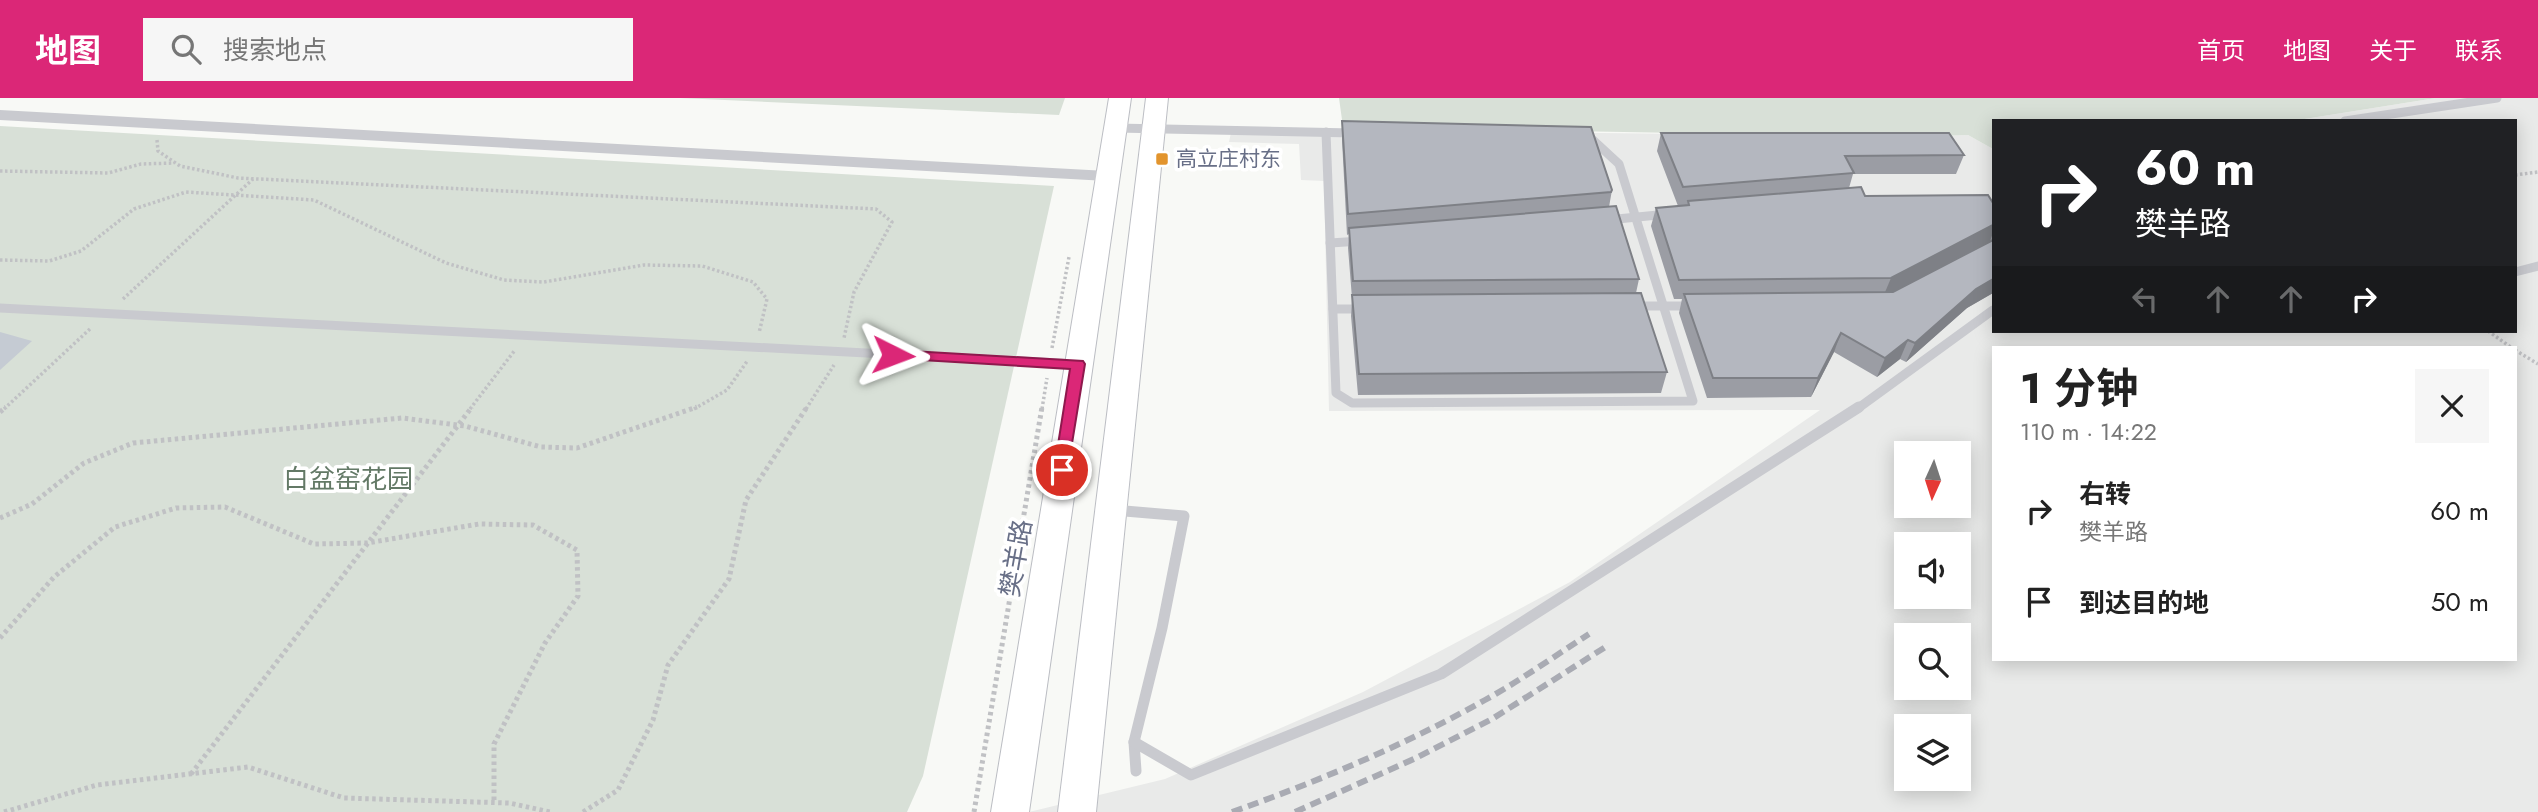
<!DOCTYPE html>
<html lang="zh">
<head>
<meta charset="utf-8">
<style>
  body { margin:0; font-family:Jost,"Noto Sans SC",sans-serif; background:#f6f6f6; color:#222; height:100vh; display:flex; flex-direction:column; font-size:26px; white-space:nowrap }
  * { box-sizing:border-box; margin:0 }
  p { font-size:23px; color:#767676 }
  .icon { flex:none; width:38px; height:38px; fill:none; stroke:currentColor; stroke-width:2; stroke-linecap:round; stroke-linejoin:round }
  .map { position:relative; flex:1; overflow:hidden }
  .drawer { position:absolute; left:1992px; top:248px; width:525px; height:315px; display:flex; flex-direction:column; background:#fff; border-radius:0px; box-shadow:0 4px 18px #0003 }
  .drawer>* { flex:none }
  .banner { position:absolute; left:1992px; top:21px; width:525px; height:214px; border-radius:0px; box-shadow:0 4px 18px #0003; background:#202124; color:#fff; overflow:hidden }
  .needle { width:46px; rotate:183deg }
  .controls { position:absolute; left:1894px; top:343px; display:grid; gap:14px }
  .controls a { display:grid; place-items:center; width:77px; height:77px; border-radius:0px; background:#fff; box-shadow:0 4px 18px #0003; font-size:35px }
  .pin { position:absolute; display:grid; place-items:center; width:60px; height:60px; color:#fff; margin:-30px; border:4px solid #fff; border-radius:50%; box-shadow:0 2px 7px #0007 }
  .me { position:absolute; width:77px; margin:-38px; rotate:93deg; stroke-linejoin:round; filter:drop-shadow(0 0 5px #0008) }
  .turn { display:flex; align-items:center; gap:24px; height:147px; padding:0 28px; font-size:32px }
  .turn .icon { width:91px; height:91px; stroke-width:2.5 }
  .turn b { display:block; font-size:49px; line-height:60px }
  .lanes { display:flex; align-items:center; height:66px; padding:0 28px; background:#0003; justify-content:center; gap:35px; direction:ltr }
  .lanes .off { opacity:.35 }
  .round { display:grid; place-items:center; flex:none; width:74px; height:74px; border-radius:0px; background:#f6f6f6 }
  .head { display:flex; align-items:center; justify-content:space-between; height:119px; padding:0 28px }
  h1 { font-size:42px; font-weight:700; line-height:52px }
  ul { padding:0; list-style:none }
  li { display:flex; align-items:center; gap:21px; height:91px; padding:0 28px }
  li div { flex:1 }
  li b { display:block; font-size:26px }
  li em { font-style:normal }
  header { display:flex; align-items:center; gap:42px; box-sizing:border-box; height:98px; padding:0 35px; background:#db2777; color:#fff }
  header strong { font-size:33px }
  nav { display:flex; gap:38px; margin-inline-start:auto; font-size:24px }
  .search { width:490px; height:63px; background:#f6f6f6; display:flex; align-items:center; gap:18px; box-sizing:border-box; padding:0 24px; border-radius:0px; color:#767676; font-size:26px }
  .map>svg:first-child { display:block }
  .built { fill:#e9eae9; fill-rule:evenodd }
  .green { fill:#d8e0d7 }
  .water { fill:#c5cbd3 }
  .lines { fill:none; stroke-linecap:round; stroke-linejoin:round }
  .secondary-casing { stroke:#bbbdc3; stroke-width:2 }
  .path-far1 { stroke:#c0c1c4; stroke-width:3.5; stroke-dasharray:2.5 2.5; stroke-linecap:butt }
  .path { stroke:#c0c1c4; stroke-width:5; stroke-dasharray:3.5 3.5; stroke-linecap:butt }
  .lane-far1 { stroke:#c9cacf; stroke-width:9 }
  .lane { stroke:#c9cacf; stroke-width:11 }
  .street { fill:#c9cacf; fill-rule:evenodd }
  .secondary { fill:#fff; fill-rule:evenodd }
  .rail { stroke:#a9abb3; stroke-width:6; stroke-dasharray:11 6; stroke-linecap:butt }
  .wall { fill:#9b9da4; fill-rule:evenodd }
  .shaded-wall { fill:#7e8086 }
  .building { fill:#b4b7bf; stroke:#7e8086; stroke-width:2 }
  .route { fill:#db2777; stroke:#8e194d; stroke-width:2 }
  .poi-dot { fill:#e2942d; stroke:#fff; stroke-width:2.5 }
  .labels { text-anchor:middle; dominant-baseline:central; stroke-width:7; stroke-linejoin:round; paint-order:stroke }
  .far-poi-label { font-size:21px; fill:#686f87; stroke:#fff; text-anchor:start }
  .park-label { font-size:26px; fill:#637966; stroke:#fff }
  .street-label { font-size:26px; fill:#686f87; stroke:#fff }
</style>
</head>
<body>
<header>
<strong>地图</strong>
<div class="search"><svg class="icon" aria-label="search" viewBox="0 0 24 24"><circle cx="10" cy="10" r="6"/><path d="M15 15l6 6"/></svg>搜索地点</div>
<nav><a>首页</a><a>地图</a><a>关于</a><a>联系</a></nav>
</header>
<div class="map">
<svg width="2538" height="714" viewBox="0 0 2538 714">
  <rect width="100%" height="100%" fill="#f8f9f6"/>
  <!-- built -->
  <path class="built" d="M2436,0H2538V714H1029L1165,681L1363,594L1570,484L1820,312L1329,313L1324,83L1301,82L1299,46L1229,44L1232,30L1908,39L1968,37L1993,51V233H2515V23H2292ZM1993,250H2515V562H1993ZM1906,355H1958V408H1906ZM1906,446H1958V499H1906ZM1906,537H1958V590H1906ZM1906,628H1958V681H1906Z"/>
  <!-- green -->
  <g class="green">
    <path d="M680,0H1065L1059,17Z"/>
    <path d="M1339,0H2436L2292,23H1993V51L1968,37L1908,39L1343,29Z"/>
    <path d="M0,28L1054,88L923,678L907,714H0Z"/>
  </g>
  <!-- water -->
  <path class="water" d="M0,234L32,243L0,272Z"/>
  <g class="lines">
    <defs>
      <g id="secondary">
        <path d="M1109,0H1131L1029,714H991Z"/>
        <path d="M1146,0H1168L1096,714H1058Z"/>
      </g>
    </defs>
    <!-- secondary casing -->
    <use href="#secondary" class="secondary-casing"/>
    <!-- path-far1 -->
    <g class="path-far1">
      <path d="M157,42L158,53L180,68L238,80L876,111L892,124L854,194L844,240"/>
      <path d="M0,73L108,75L141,66L174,65"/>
      <path d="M2515,77L2538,74"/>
      <path d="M0,162L49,163L81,153L134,111L186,94L314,102L446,165L504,182L544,184L644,167L702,168L753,184L767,201L759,235"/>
      <path d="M123,201L253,81"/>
      <path d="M2488,233L2512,250"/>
      <path d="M1052,250L1069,159"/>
      <path d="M2515,252L2538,266"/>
      <path d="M4,311L91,230"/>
      <path d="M470,311L515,252"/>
      <path d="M694,311L727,292L748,262"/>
      <path d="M806,311L834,267"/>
      <path d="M1042,311L1047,280"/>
    </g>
    <!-- path -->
    <g class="path">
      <path d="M0,314L6,309"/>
      <path d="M0,420L32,406L84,365L133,345L402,320L465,328L541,349L577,350L697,309"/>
      <path d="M0,540L54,479L115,429L176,410L225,409L314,446L367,445L479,426L533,427L577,452L578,498L545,545L494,646V705"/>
      <path d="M191,676L472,309"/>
      <path d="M4,714L97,687L248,669L344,700L509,705L550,714"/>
      <path d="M583,714L618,692L653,622L668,567L729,481L746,402L807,309"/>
      <path d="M974,714L1042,309"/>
    </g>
    <!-- lane-far1 -->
    <g class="lane-far1">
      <path d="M2345,23L2497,0"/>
      <path d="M1116,30L1353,35"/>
      <path d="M1326,34L1336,295L1352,305L1693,303L1619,66L1593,42H1586"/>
      <path d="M1607,122L1668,116"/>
      <path d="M1330,145L1361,143"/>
      <path d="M2515,174L2538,168"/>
      <path d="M1632,208H1693"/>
      <path d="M0,210L1078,266"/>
      <path d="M1333,211H1364"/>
      <path d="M1857,311L1993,212"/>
    </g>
    <!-- lane -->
    <g class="lane">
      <path d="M1113,412L1184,418L1162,530L1134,644L1136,673"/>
      <path d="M1134,644L1191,677L1441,576L1859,309"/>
    </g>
    <!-- street -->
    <path class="street" d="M0,12L1107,73L1115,78L1107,83L0,22Z"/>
    <!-- secondary -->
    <use href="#secondary" class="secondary"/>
    <!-- rail -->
    <g class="rail">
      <path d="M1232,714C1319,683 1405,647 1485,602C1521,582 1555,558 1589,536"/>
      <path d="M1295,714L1414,661L1492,621L1607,548"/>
    </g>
  </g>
  <!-- wall -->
  <g class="wall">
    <path d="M1342,23L1612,92L1609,109L1639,181L1636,195L1667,274L1661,295L1358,297L1351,218L1352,200L1348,150L1349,136L1347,137L1342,42Z"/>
    <path d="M1661,35L1964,57L1956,76H1853L1849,90L1865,98L1993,105V195L1967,210L1906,264L1900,261L1877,279L1834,254L1811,299L1707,300L1679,215L1682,201H1674L1651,128L1656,110L1678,108L1657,53ZM1990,143H1993L1893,194Z"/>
  </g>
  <!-- shaded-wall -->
  <g class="shaded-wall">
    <path d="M1993,127V135L1990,143L1883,199L1891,180Z"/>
    <path d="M1993,181V195L1967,210L1906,264L1915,245L1976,191Z"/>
    <path d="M1841,235L1834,254L1811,299L1818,280Z"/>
    <path d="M1908,242L1900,261L1877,279L1885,260Z"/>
  </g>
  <!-- building -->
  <g class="building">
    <path d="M1342,23L1591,29L1612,92L1611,94L1348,116Z"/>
    <path d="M1661,35H1949L1964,57L1845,58L1854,75L1683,89Z"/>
    <path d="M1861,89L1865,98L1988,97L1993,105V127L1891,180L1679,182L1656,110L1689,107L1688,103Z"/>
    <path d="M1616,108L1639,181L1353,183L1349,130Z"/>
    <path d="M1993,142V181L1976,191L1915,245L1908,242L1885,260L1841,235L1818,280H1713L1684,196L1893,194Z"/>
    <path d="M1641,195L1667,274L1359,276L1352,197Z"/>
  </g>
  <!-- route -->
  <path class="route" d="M893,252L1083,263L1085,266L1067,376L1062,377L1054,372L1070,271L888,260L886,257Z"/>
  <!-- markers -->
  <rect class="poi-dot" x="1155" y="54" width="14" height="14" rx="3.5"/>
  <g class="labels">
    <!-- far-poi labels -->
    <g class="far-poi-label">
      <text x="1176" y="61">高立庄村东</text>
    </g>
    <!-- park labels -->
    <g class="park-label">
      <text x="348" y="381">白盆窑花园</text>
    </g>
    <!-- street labels -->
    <g class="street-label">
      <text transform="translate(1016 460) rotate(-80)">樊羊路</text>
    </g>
  </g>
</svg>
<div class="controls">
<a><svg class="needle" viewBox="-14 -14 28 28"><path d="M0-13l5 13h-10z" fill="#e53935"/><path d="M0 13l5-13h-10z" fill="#767676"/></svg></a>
<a><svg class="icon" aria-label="sound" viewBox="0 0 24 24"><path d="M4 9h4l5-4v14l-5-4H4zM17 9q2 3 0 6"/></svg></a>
<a><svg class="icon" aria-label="search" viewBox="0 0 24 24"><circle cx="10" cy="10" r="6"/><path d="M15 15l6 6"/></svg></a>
<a><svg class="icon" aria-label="layers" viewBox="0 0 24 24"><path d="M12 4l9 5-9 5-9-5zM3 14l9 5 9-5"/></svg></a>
</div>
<div class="pin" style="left:1062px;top:372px;background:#d93025"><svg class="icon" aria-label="arrive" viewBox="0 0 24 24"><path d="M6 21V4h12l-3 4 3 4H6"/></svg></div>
<svg class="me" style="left:893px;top:257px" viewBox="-20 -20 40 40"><path d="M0-17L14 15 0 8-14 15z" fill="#db2777" stroke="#fff" stroke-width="4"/></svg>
<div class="banner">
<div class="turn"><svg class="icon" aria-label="right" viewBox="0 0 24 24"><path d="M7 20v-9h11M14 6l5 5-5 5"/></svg><div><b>60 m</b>樊羊路</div></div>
<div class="lanes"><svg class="icon off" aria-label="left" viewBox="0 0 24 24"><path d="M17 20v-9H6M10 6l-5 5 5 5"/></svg><svg class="icon off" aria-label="ahead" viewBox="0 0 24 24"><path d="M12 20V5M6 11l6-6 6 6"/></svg><svg class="icon off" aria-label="ahead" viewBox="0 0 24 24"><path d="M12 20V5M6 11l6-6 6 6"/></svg><svg class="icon" aria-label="right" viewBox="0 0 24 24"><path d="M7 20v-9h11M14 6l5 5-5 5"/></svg></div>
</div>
<section class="drawer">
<div class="head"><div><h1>1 分钟</h1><p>110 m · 14:22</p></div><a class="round"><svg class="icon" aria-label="close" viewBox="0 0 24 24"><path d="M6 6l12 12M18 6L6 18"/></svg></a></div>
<ul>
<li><svg class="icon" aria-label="right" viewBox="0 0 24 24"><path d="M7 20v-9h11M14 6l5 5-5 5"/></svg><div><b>右转</b><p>樊羊路</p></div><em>60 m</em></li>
<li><svg class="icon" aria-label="arrive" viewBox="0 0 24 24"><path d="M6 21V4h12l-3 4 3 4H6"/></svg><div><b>到达目的地</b></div><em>50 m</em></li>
</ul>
</section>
</div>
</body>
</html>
